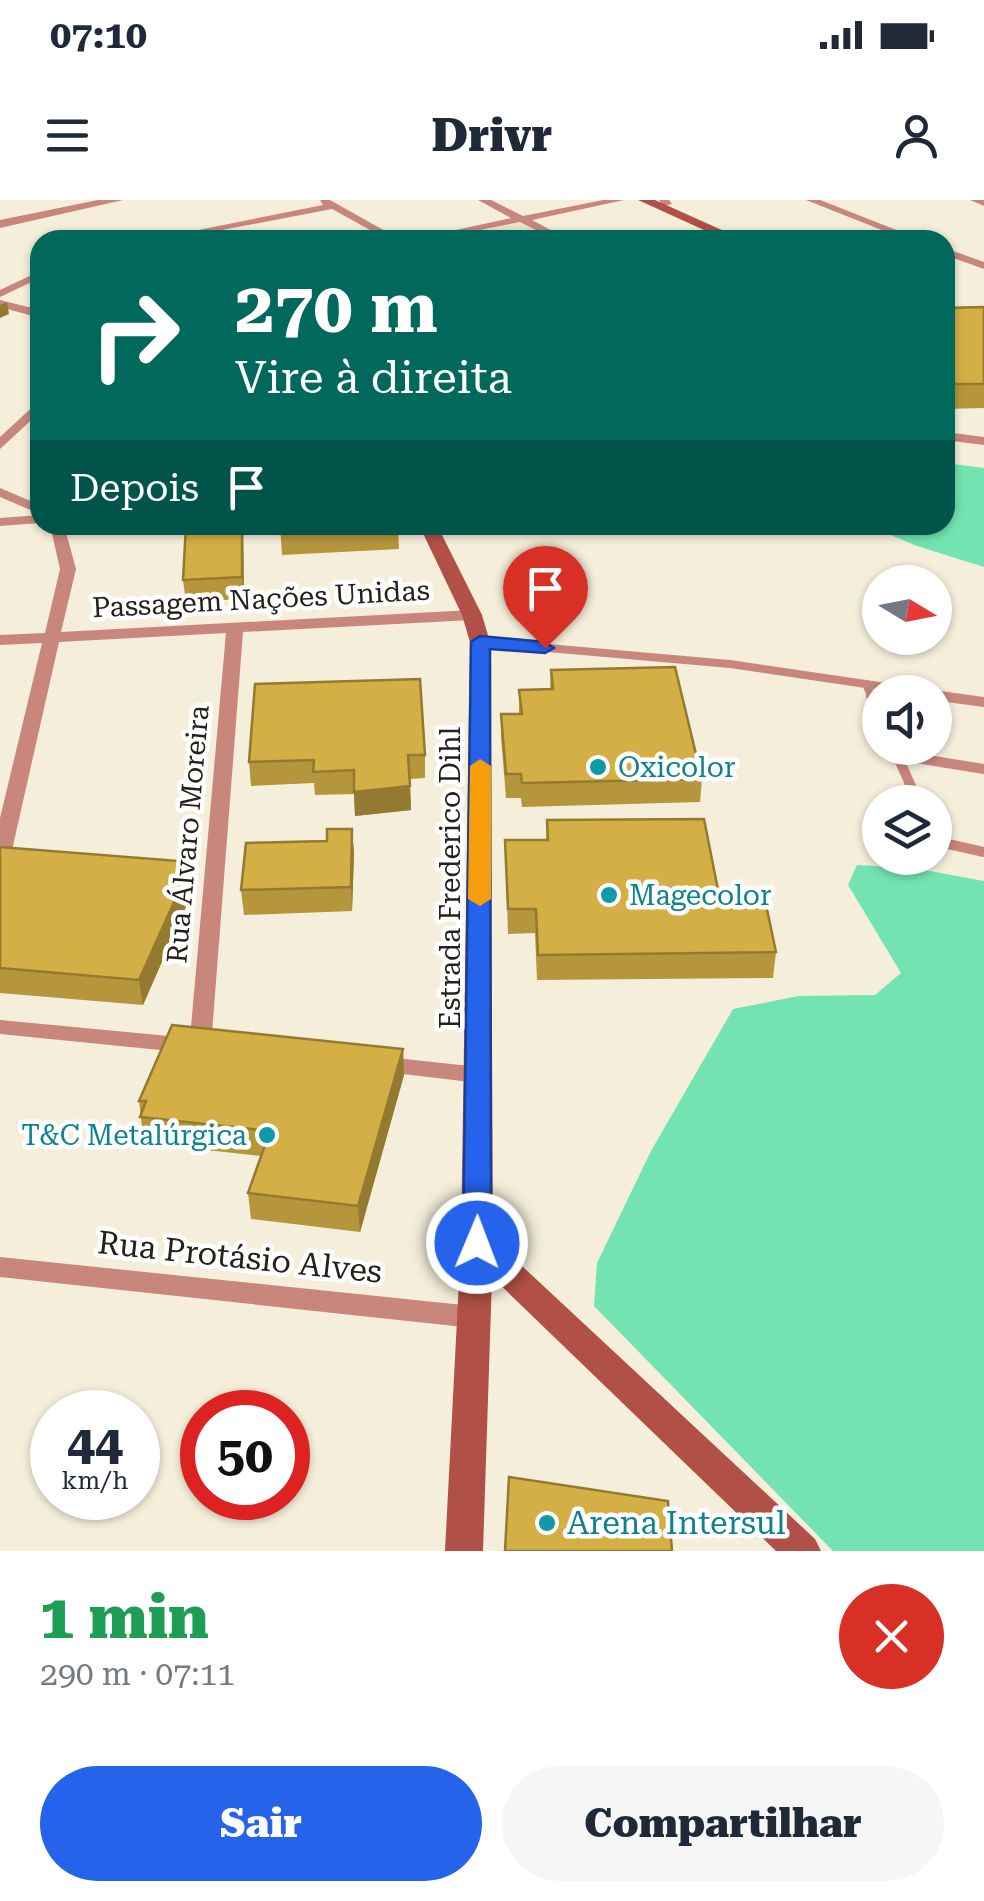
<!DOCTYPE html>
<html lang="pt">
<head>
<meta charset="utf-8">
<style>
  body { margin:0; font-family:"Roboto Serif",serif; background:#f6f6f7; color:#1f2937; height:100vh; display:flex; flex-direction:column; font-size:38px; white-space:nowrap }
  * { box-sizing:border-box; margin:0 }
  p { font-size:32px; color:#747a83 }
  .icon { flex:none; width:55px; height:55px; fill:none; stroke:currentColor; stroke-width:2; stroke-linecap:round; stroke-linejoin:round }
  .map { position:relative; height:1351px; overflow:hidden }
  .panel { display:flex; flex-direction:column; background:#fff; flex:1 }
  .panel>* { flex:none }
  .banner { position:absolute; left:30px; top:30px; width:925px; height:305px; border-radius:30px; box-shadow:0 2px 8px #0004; background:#00695c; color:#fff; overflow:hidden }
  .needle { width:65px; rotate:100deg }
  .controls { position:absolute; left:862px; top:365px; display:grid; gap:20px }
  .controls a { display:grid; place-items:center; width:90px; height:90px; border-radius:50%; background:#fff; box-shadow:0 2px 8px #0004; font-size:50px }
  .speed { position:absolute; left:30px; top:1190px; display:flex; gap:20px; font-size:50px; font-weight:700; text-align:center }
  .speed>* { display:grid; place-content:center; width:130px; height:130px; border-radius:50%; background:#fff; box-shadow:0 2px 8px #0004; line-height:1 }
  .speed small { font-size:25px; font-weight:400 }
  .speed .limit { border:15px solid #d22; background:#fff; color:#111 }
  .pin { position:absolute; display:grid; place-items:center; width:85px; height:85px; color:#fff; margin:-102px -42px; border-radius:50% 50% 50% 0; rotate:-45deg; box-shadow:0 0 10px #0007 }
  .pin .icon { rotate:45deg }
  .me { position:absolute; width:110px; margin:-55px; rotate:1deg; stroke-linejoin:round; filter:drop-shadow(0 0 8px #0008) }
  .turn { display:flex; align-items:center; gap:35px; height:210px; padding:0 40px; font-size:45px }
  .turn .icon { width:130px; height:130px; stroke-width:2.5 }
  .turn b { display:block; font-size:70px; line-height:85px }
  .then { display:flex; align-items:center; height:95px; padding:0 40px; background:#0003; gap:20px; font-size:38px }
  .round { display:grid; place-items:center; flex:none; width:105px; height:105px; border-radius:52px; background:#f6f6f7 }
  .head { display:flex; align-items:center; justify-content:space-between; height:170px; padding:0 40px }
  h1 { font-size:60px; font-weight:800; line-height:75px; color:#1e9e55 }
  .primary-button { display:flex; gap:20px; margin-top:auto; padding:20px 40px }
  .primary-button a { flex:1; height:115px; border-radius:60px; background:#2563eb; color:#fff; font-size:40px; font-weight:800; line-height:115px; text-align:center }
  .primary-button a+a { background:#f6f6f7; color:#1f2937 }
  .status { display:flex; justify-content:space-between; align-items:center; height:70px; padding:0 50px; background:#fff; direction:ltr }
  .status svg { height:28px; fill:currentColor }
  header { display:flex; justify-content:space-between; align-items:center; height:130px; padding:0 40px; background:#fff; font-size:45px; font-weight:800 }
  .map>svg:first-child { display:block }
  .built { fill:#ede3c8 }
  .green { fill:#72e3b1 }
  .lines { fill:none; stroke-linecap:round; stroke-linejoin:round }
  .service-far1 { stroke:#c9867d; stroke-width:8 }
  .service { stroke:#c9867d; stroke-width:10 }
  .minor { fill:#c9867d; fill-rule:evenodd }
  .tertiary { fill:#c9867d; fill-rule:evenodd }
  .secondary { fill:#b05046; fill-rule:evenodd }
  .wall { fill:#b5963c }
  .shaded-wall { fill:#947a31 }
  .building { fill:#d3af46; stroke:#947a31; stroke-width:2.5 }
  .route { fill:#2563eb; stroke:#184099; stroke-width:2.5 }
  .slow { fill:#f59e0b }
  .culture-dot { fill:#0f9aa8; stroke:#fff; stroke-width:4 }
  .labels { text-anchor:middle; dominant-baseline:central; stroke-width:9; stroke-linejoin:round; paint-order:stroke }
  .street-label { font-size:28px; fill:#25221b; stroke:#fff }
  .culture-label { font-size:28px; fill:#0d838f; stroke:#fff; text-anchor:start }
  .near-street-label { font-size:32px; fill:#25221b; stroke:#fff }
  .near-culture-label { font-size:32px; fill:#0d838f; stroke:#fff; text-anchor:start }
</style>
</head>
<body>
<div class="status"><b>07:10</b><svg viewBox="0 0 49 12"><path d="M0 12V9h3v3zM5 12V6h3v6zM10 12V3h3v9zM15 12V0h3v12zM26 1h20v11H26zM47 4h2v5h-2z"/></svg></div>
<header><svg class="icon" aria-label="menu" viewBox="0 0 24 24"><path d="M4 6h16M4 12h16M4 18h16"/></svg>Drivr<svg class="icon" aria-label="person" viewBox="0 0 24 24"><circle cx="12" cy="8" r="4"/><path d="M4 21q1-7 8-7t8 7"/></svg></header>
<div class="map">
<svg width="984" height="1351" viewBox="0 0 984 1351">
  <rect width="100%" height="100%" fill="#f5eeda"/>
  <!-- built -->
  <path class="built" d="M523,22L560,40H433Z"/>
  <!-- green -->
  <g class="green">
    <path d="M945,263L984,268V367L917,346L867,325H945Z"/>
    <path d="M857,665L919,669L984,681V1351H833L594,1106L597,1063L651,951L733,809L799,796L875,795L901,773L848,685Z"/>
  </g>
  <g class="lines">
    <!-- service-far1 -->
    <g class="service-far1">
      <path d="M945,236L984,241"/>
      <path d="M480,442L730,464L920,492"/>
      <path d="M866,484L872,498"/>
      <path d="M935,495L958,498"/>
    </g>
    <!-- service -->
    <g class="service">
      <path d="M871,496L880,516"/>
      <path d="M940,496L984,502"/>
      <path d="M894,548L918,602"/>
      <path d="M897,555L984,569"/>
      <path d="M935,641L984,652"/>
    </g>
    <!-- minor -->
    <g class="minor">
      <path d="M320,0H330L401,40H388L332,9L170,40H148L323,5Z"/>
      <path d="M478,0H491L523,16L603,0H624L532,20L569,40H556L520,22L431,40H410L511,18Z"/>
      <path d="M659,0H669L672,4L663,6Z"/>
      <path d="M806,0H820L922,40H907Z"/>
      <path d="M970,0H984V6Z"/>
      <path d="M945,48L984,62V69L945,55Z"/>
      <path d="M40,71V78L0,97V90Z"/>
      <path d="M0,100L40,110V118L0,107Z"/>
      <path d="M40,200V212L0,249V237Z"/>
      <path d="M0,288L40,305V314L0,297Z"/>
      <path d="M40,315V323L0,326V318Z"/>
      <path d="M50,325H64L76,369L61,432L472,410L480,415L472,420L243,432L211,846L208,851L200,854L0,834V820L190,838L226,433L59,442L10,659L0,665V618L42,443L0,445V435L45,433L60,369Z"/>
      <path d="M377,856L479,867L487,869L490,875L487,881L479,883L369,870L366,864L369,858Z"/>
      <path d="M0,1057L473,1106L482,1110L486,1117L482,1124L473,1128L0,1077Z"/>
    </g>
    <!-- tertiary -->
    <path class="tertiary" d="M98,0H123L0,28V20Z"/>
    <!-- secondary -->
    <g class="secondary">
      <path d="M638,0H655L744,40H726Z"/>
      <path d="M419,325H437L482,415L490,442L493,1039L815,1339L821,1351H776L492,1077L483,1351H445L461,1043L470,442L462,415Z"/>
    </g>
  </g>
  <!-- wall -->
  <g class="wall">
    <path d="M984,107V208L945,209V108Z"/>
    <path d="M186,325H243L244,399L186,402L183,380Z"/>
    <path d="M280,325H398L399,349L282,355Z"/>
    <path d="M551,470L702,579L700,602L522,607L521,598H506L501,537V514H519V490L550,489Z"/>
    <path d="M425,555V578L410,579L411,610L355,616L354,594L315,595L314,583L251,586L249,562Z"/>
    <path d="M547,620L720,700L776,752L773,778L537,780L535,733L508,734L505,640H546Z"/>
    <path d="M352,629L354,653L352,711L244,715L241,690L327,641Z"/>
    <path d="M0,647L195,686L143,805L0,793Z"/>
    <path d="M403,849L404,875L360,1032L251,1019L248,993L261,956L144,943L139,901Z"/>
  </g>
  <!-- shaded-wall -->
  <g class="shaded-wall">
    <path d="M7,102L9,114L0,118V105Z"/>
    <path d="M242,325H243L244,399L242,377Z"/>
    <path d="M410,586L411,610L355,616L354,592Z"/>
    <path d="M352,629L354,653L352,711L351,687Z"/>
    <path d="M192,662L195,686L143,805L139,780Z"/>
    <path d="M403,849L404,875L360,1032L358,1006Z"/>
  </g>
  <!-- building -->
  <g class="building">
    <path d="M984,107V184H945V108Z"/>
    <path d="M186,325H242V377L183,380Z"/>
    <path d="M280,325H398V328L280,334Z"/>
    <path d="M675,467L702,579L522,583L521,574H506L501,514H522L519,490L553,489L551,470Z"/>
    <path d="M420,479L425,555H408L410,586L354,592V570L313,572L314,560L249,562L255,484Z"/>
    <path d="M704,619L720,700H765L776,752L538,755L536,709H508L505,640H548L547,620Z"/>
    <path d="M327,629H352L351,687L241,690L246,643L327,641Z"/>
    <path d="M0,647L192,662L139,780L0,768Z"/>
    <path d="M172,825L403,849L358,1006L248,993L270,931L140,917L146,901H139Z"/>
    <path d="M509,1277L668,1301L672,1351H505Z"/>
  </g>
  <!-- route -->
  <path class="route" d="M480,436L545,442L554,448L545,453L490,449L491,1043L487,1051L477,1054L467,1051L463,1043L471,442Z"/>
  <!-- slow -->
  <path class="slow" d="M480,559L491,566V699L480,706L468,699L470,566Z"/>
  <!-- markers -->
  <g class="culture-dot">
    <circle cx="598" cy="567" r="10"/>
    <circle cx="609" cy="695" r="10"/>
    <circle cx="267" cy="935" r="10"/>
    <circle cx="547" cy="1323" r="10"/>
  </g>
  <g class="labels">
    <!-- street labels -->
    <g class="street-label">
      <text transform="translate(261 399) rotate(-3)">Passagem Nações Unidas</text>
      <text transform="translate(188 634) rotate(-85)">Rua Álvaro Moreira</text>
      <text transform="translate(450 678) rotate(-90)">Estrada Frederico Dihl</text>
    </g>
    <!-- culture labels -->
    <g class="culture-label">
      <text x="618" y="567">Oxicolor</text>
      <text x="629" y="695">Magecolor</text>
      <text x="247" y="935" text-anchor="end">T&amp;C Metalúrgica</text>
    </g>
    <!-- near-street labels -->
    <g class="near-street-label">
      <text transform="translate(240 1057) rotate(6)">Rua Protásio Alves</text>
    </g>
    <!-- near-culture labels -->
    <g class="near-culture-label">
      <text x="567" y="1323">Arena Intersul</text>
    </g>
  </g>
</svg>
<div class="controls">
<a><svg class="needle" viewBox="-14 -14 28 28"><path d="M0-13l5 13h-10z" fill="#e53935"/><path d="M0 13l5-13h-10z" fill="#747a83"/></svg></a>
<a><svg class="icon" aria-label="sound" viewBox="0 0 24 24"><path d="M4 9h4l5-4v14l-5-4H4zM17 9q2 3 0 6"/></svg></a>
<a><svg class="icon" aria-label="layers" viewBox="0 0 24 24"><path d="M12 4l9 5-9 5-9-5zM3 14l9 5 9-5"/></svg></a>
</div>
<div class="speed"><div>44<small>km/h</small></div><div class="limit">50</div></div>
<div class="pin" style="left:545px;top:448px;background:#d93025"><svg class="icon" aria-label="arrive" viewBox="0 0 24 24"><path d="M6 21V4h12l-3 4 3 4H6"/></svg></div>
<svg class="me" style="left:477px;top:1043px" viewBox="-20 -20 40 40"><circle r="17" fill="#2563eb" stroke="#fff" stroke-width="3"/><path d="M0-11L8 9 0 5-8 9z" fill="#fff"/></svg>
<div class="banner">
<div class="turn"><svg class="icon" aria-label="right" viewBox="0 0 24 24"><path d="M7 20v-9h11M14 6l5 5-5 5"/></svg><div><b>270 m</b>Vire à direita</div></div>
<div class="then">Depois<svg class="icon" aria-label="arrive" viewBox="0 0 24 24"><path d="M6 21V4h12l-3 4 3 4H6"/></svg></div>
</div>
</div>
<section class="panel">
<div class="head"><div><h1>1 min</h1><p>290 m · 07:11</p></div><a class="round" style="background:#d93025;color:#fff"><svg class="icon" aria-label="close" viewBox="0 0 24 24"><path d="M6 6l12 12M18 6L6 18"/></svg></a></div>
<div class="primary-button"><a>Sair</a><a>Compartilhar</a></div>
</section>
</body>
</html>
